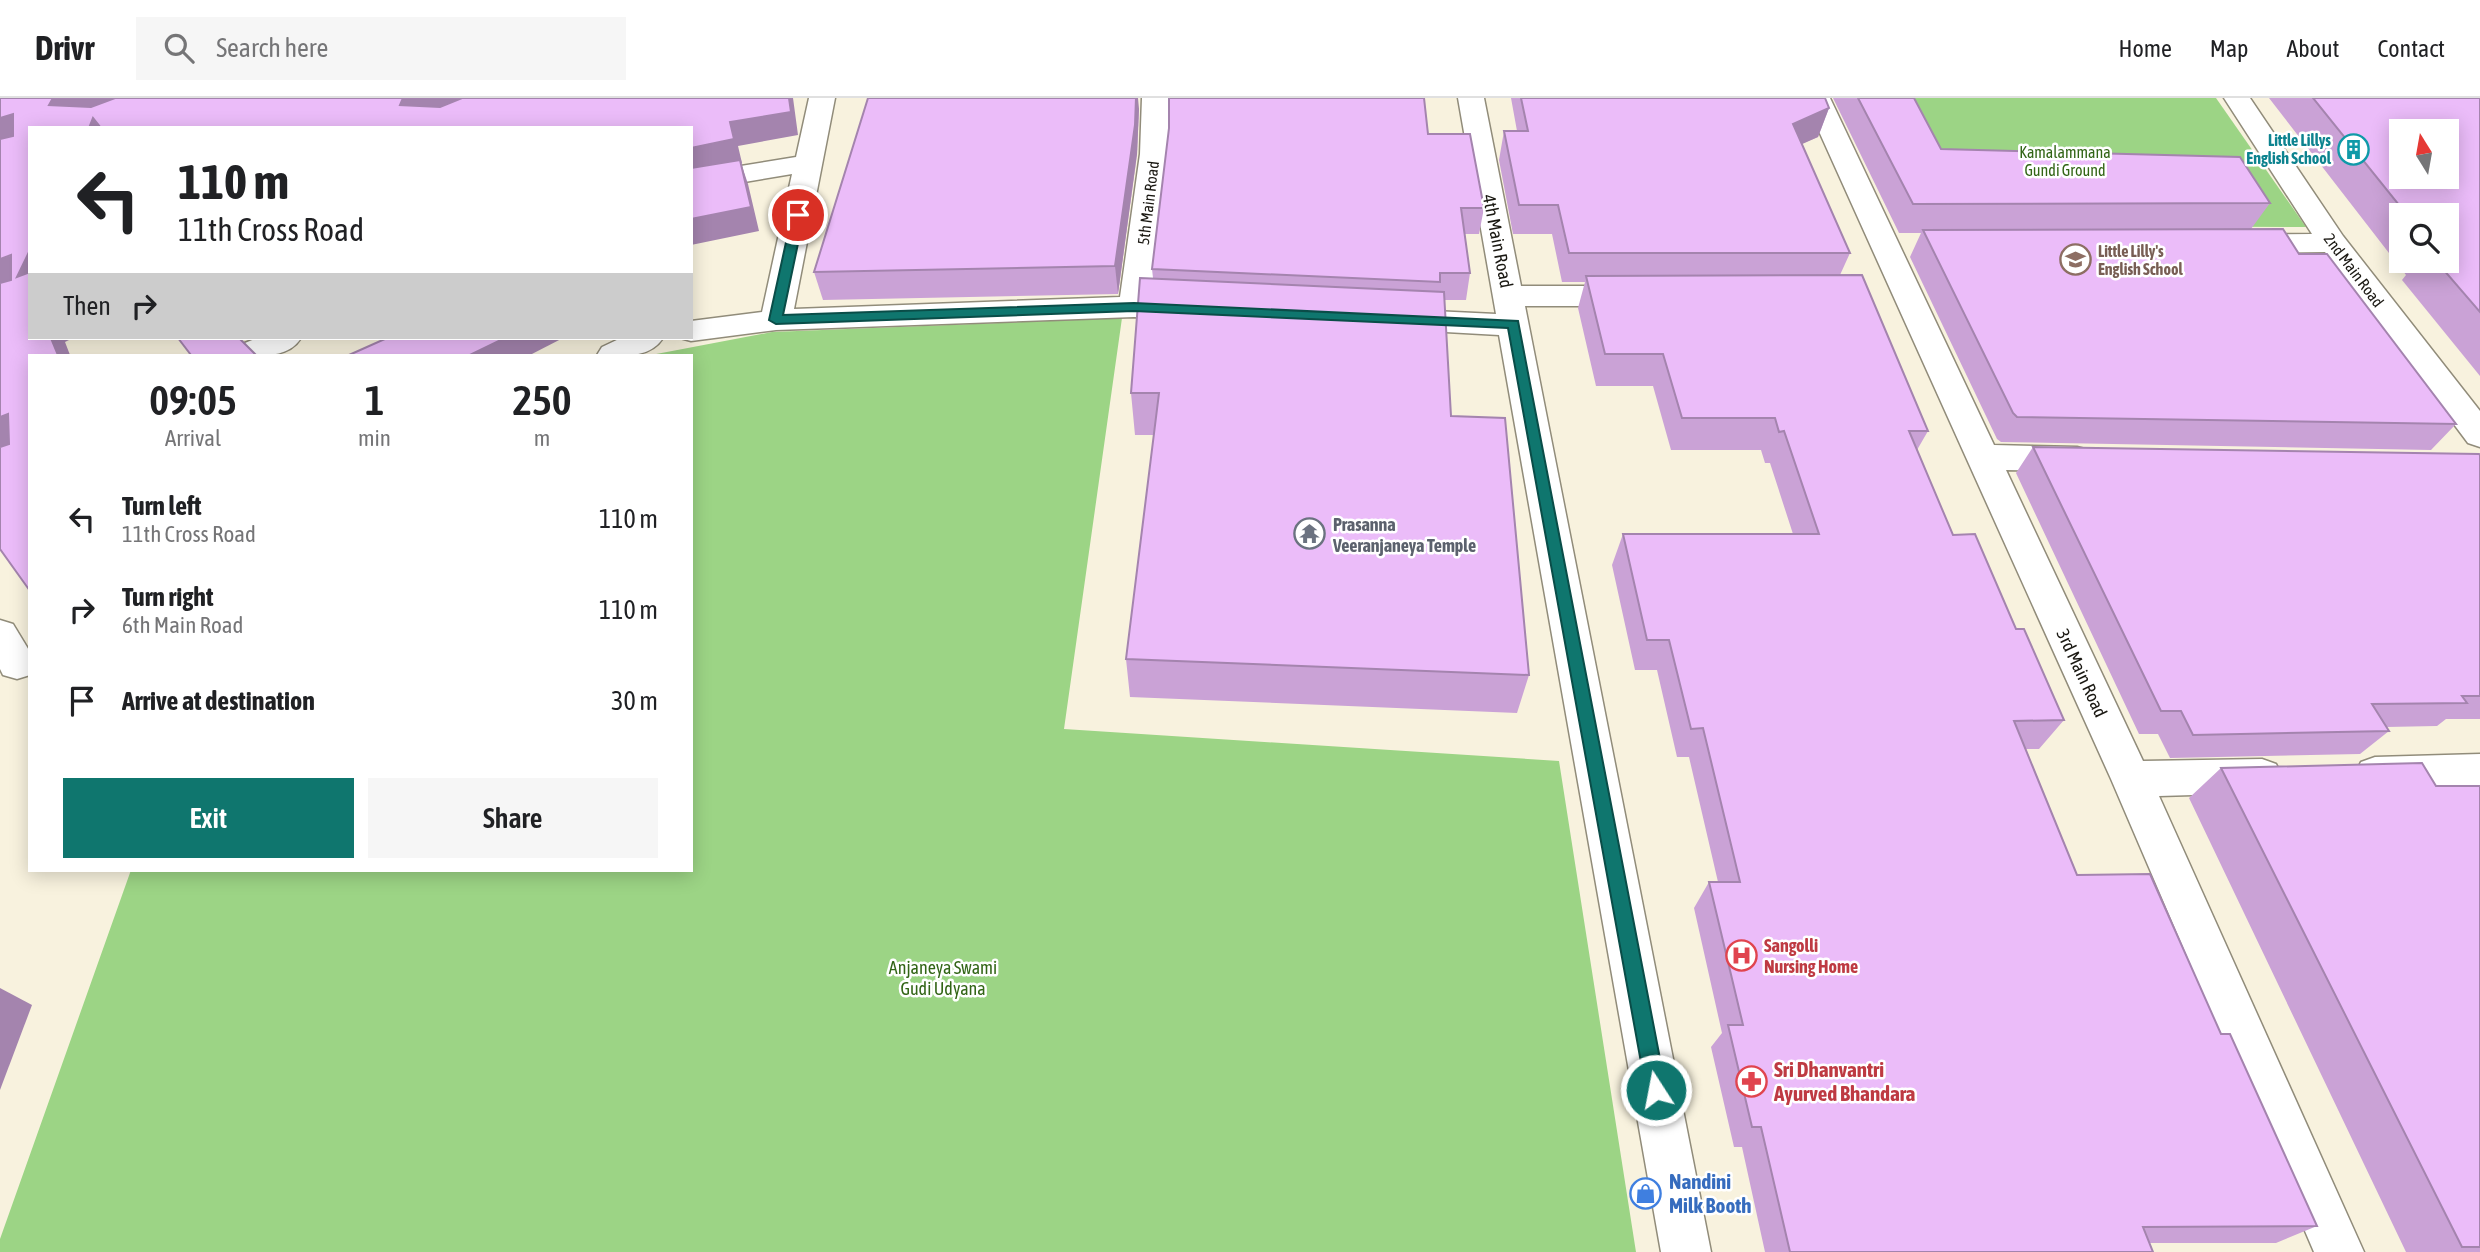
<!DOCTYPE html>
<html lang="en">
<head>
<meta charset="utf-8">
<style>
  body { margin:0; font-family:"Asap Condensed",sans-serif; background:#f6f6f6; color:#202124; height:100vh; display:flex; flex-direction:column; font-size:26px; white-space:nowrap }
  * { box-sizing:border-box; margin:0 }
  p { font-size:23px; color:#757577 }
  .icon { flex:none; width:38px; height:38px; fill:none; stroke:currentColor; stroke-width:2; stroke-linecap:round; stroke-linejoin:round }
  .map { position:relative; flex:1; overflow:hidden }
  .panel { position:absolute; left:28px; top:256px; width:665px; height:518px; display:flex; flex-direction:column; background:#fff; border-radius:0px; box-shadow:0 4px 18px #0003 }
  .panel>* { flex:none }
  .banner { position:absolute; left:28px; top:28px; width:665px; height:214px; border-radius:0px; box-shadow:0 4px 18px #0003; background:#fff; color:#202124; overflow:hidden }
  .needle { width:46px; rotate:349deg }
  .controls { position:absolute; left:2389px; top:21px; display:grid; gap:14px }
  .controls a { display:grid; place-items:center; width:70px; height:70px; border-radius:0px; background:#fff; box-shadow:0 4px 18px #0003; font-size:35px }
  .pin { position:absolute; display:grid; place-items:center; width:60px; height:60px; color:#fff; margin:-30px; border:4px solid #fff; border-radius:50%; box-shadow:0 2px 7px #0007 }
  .me { position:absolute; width:77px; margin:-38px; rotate:349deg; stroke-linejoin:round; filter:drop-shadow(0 0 5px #0008) }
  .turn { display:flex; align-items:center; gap:24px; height:147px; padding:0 35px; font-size:32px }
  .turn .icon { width:91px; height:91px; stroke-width:2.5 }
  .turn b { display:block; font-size:49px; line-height:60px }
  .then { display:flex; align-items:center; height:66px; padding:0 35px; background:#0003; gap:14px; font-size:26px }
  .eta { display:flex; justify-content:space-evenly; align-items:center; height:119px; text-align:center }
  .eta b { font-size:42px; font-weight:600; line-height:49px }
  .button { display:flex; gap:14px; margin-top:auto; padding:14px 35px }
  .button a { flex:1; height:80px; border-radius:0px; background:#0f766e; color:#fff; font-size:28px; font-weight:600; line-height:80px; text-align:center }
  .button a+a { background:#f6f6f6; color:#202124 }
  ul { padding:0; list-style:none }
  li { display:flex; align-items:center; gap:21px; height:91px; padding:0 35px }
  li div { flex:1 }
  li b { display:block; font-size:26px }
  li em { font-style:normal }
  header { display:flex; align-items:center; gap:42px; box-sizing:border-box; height:98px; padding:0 35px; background:#fff; border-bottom:2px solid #e0e0e0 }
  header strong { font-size:33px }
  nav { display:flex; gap:38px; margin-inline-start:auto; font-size:24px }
  .search { width:490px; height:63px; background:#f6f6f6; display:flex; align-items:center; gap:18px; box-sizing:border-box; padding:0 24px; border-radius:0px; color:#757577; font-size:26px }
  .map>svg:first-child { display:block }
  .green { fill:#9cd485 }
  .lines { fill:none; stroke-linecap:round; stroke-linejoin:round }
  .street-casing { stroke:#918c7a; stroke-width:3 }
  .street { fill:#fff; fill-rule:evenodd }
  .wall { fill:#caa2d6; fill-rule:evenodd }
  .shaded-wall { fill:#a484ae }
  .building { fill:#ebbcf9; stroke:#a484ae; stroke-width:2; fill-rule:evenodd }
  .route { fill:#0f766e; stroke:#0a4d48; stroke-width:2 }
  .labels { text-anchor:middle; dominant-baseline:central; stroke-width:5; stroke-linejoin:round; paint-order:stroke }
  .far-culture-label { font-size:16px; font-weight:bold; fill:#0d838f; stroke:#fff; text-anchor:end }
  .far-park-label { font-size:16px; fill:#326516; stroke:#fff }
  .far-street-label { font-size:16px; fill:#1a1812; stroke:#fff }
  .far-education-label { font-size:16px; font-weight:bold; fill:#785e54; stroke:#fff; text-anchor:start }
  .street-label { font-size:18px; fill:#1a1812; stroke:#fff }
  .worship-label { font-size:18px; font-weight:bold; fill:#5b616d; stroke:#fff; text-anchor:start }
  .health-label { font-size:18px; font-weight:bold; fill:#be3a42; stroke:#fff; text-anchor:start }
  .park-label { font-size:18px; fill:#326516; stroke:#fff }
  .near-health-label { font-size:21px; font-weight:bold; fill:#be3a42; stroke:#fff; text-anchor:start }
  .near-shop-label { font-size:21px; font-weight:bold; fill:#366cbe; stroke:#fff; text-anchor:start }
</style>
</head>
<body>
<header>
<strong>Drivr</strong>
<div class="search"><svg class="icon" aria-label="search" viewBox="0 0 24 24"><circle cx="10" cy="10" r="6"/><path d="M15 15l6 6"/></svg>Search here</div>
<nav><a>Home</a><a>Map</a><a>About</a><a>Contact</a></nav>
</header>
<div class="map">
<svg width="2480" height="1154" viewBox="0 0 2480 1154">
  <rect width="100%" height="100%" fill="#f8f2de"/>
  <!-- green -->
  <g class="green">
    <path d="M1840,0H2216L2306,129L1898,127Z"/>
    <path d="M1122,220L1064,631L1559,663L1636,1154H0V1141L131,772H691V257H651L772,234Z"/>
  </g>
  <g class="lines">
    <defs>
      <g id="street">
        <path d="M809,0H835L794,211L1120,199L1140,56L1142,0H1168V56L1151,200L1200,205L1204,212L1200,219L1189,222L1134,219L776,232L691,243L680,240H691V223L762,214L792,76L691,93V76L796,59Z"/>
        <path d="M1458,0H1484L1521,188H1635L1646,191L1650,198L1646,205L1635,208H1525L1711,1154H1661L1499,237L1392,231L1381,228L1376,221L1381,214L1392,211L1496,216Z"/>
        <path d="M1804,0H1830L1994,347L2077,349L2089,352L2094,361L2089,370L2077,373L2006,372L2143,663L2262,661L2276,666L2282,678L2276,690L2262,695L2159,698L2364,1154H2314L2111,681Z"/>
        <path d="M2224,0H2250L2343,138L2480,313V349L2468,345L2325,154L2241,155L2231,153L2226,146L2231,139L2241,137L2312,136Z"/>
        <path d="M257,240H301C287,263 253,257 230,257L235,249Z"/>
        <path d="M621,240H663C649,262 620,257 597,257L602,249Z"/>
        <path d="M0,522L13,526L30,554V577L17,581L3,577L0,571Z"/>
        <path d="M2480,656V690L2375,693L2361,688L2355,676L2361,664L2375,659Z"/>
      </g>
    </defs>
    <!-- street casing -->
    <use href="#street" class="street-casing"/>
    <!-- street -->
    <use href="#street" class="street"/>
  </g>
  <!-- wall -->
  <g class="wall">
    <path d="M1511,0H1825L1829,10L1818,39L1801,46L1850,155L1840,177L1928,333L1917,352L1953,437L2016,531L2064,622L2039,651H2026L2077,777L2221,936L2317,1128L2276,1145H2149L2153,1154H1765L1742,1049H1734L1711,949L1722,935L1694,810L1709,784H1718L1689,659H1677L1657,572H1635L1612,467L1623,436H1793L1770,365H1765L1761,352H1671L1653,288H1596L1578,210L1585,184H1562L1552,136H1513L1499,62L1504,33H1517Z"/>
    <path d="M1833,0H1914L1941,51L2270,105L2251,131L2299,156L2456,326L2431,352L2001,344L1997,341L1910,159L1921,135H1899Z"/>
    <path d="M2269,0H2480V278L2402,182L2406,177ZM2401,117H2446V163H2401Z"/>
    <path d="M1139,11L1137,56L1118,196L823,202L814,174Z"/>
    <path d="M1169,30L1428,36L1484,110L1479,136H1465L1470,175L1466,202H1444L1451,318L1529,577L1517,615L1130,599L1126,561L1154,337H1135L1131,295L1153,180L1152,171Z"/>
    <path d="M2033,349L2480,357V621H2446L2437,628L2386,629L2389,633L2360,656L2170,660L2158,636H2139L2016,375Z"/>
    <path d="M2221,670L2436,688H2480V1154H2406L2189,700Z"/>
  </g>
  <!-- shaded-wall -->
  <g class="shaded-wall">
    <path d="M53,0H130L68,30L49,7Z"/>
    <path d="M403,0H471L417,22L400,7Z"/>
    <path d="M789,0H793L798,37L738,48L742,65H741L748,86L759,133L691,147V50L730,24Z"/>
    <path d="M1136,0H1138L1139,11L1137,56L1118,196L1115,168Z"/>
    <path d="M1829,10L1818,39L1782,55L1793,26Z"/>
    <path d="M13,16L30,38L0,49V20Z"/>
    <path d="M93,20L100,30H89Z"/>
    <path d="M30,152V193L0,192V161Z"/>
    <path d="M51,240H73L65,244L70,257H58Z"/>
    <path d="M505,240H563L530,257H470Z"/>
    <path d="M8,316L30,338L0,351V319Z"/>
    <path d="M0,890L32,907L0,992Z"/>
  </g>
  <!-- building -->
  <g class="building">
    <path d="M0,0H53L49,7L91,9L115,0H403L400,7L440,9L462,0H789L791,14L730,24L734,41L691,50V30H101L93,20L89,30H30V152L17,179L30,174V240H51L58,257H30V493L0,451V349L9,346L8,316L0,319V185L11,182V157L0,161V41L13,38V16L0,20Z"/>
    <path d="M868,0H1136L1135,27L1115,168L814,174Z"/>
    <path d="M1169,0H1424L1428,36H1470L1484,110H1461L1470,175H1440V184L1152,171L1169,30Z"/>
    <path d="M1521,0H1825L1829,10L1793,26L1850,155H1569L1558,107H1519L1504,33H1528Z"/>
    <path d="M1858,0H1914L1941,51L2240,59L2270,105L1913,106Z"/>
    <path d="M2313,0H2480V214L2436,163H2446V117H2407ZM2401,33H2446V79H2401Z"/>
    <path d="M740,62L751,109L691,121V70Z"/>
    <path d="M2283,131L2299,156H2327L2456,326L2017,319L2013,315L1923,132Z"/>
    <path d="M1862,177L1928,333H1909L1953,437L1975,436L2016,531H2024L2064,622L2014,623L2077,777L2150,776L2221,936H2230L2317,1128L2143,1129L2153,1154H1790L1761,1029H1752L1728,927H1743L1709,784H1740L1703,630L1691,631L1669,542H1647L1623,436H1819L1784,333L1779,334L1775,320H1682L1663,256H1605L1586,178Z"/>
    <path d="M1140,180L1444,194L1451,318L1505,320L1529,577L1126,561L1159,295H1131Z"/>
    <path d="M178,240H239L256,257H191Z"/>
    <path d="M387,240H505L470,257H349Z"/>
    <path d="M2033,349L2479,356L2480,357V598H2462L2467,605L2372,606L2389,633L2193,637L2181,613H2161Z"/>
    <path d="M2422,665L2436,688H2480V1149H2462L2221,670Z"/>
  </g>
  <!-- route -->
  <path class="route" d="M798,114L804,117L783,217L1134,205L1518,223L1666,992L1663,999L1656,1002L1649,999L1646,992L1508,230L1134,213L776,226L769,222L792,117Z"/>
  <!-- icons -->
  <defs>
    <symbol id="building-ring" viewBox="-11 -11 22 22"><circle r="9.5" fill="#fff" stroke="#0f9aa8" stroke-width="1.5"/><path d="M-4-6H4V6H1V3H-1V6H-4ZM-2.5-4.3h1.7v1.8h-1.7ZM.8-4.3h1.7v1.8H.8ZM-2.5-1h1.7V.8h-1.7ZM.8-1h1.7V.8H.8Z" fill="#0f9aa8"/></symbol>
    <symbol id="school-ring" viewBox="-11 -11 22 22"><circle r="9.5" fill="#fff" stroke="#8d6e63" stroke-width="1.5"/><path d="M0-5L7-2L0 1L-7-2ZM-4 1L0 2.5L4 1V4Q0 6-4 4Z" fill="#8d6e63"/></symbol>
    <symbol id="temple-ring" viewBox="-11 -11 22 22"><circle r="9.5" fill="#fff" stroke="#6b7280" stroke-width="1.5"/><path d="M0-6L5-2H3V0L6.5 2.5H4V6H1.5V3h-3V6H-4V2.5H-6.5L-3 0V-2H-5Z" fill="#6b7280"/></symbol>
    <symbol id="hospital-ring" viewBox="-11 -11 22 22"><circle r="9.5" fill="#fff" stroke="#e0444e" stroke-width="1.5"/><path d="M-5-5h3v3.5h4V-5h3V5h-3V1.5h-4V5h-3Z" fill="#e0444e"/></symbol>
    <symbol id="pharmacy-ring" viewBox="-11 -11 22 22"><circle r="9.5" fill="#fff" stroke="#e0444e" stroke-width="1.5"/><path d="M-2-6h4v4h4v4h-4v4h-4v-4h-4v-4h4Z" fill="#e0444e"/></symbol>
    <symbol id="shop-ring" viewBox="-11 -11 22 22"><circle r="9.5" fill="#fff" stroke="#3f7fe0" stroke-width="1.5"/><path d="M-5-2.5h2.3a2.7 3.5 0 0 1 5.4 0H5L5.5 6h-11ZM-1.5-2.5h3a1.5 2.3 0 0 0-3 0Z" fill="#3f7fe0"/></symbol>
  </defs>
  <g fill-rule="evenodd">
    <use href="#building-ring" x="2336" y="34" width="35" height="35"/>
    <use href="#school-ring" x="2058" y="144" width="35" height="35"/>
    <use href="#temple-ring" x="1292" y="418" width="35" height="35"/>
    <use href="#hospital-ring" x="1724" y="840" width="35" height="35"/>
    <use href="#pharmacy-ring" x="1734" y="966" width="35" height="35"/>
    <use href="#shop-ring" x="1628" y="1078" width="35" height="35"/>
  </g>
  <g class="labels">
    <!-- far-culture labels -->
    <g class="far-culture-label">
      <text x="2331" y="42">Little Lillys<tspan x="2331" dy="18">English School</tspan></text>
    </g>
    <!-- far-park labels -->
    <g class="far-park-label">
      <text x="2065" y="54">Kamalammana<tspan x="2065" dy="18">Gundi Ground</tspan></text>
    </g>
    <!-- far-street labels -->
    <g class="far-street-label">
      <text transform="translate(1148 105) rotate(-83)">5th Main Road</text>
      <text transform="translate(2354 172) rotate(53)">2nd Main Road</text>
    </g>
    <!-- far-education labels -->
    <g class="far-education-label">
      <text x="2098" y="153">Little Lilly's<tspan x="2098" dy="18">English School</tspan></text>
    </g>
    <!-- street labels -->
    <g class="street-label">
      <text transform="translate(1498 143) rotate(79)">4th Main Road</text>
      <text transform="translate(2082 575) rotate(65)">3rd Main Road</text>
    </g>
    <!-- worship labels -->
    <g class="worship-label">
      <text x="1333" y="426">Prasanna<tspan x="1333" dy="21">Veeranjaneya Temple</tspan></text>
    </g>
    <!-- health labels -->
    <g class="health-label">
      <text x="1764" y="847">Sangolli<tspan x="1764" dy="21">Nursing Home</tspan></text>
    </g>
    <!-- park labels -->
    <g class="park-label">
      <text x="943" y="869">Anjaneya Swami<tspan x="943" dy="21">Gudi Udyana</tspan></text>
    </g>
    <!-- near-health labels -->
    <g class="near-health-label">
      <text x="1774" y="971">Sri Dhanvantri<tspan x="1774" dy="24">Ayurved Bhandara</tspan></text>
    </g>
    <!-- near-shop labels -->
    <g class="near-shop-label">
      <text x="1669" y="1083">Nandini<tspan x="1669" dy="24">Milk Booth</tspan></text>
    </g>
  </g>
</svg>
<div class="controls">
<a><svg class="needle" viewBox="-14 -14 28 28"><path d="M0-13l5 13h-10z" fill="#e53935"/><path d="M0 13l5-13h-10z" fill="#757577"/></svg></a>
<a><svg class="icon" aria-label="search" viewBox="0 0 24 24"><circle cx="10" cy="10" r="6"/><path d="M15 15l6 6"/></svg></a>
</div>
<div class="pin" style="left:798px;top:117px;background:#d93025"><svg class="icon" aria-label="arrive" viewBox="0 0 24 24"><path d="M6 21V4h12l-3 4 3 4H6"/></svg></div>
<svg class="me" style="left:1656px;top:992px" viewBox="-20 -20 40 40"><circle r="17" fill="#0f766e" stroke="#fff" stroke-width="3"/><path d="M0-11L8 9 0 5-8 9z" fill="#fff"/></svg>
<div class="banner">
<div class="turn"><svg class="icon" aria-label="left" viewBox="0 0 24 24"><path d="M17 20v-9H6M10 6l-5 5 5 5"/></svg><div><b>110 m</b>11th Cross Road</div></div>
<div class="then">Then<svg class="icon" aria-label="right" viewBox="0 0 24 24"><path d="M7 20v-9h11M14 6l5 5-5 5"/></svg></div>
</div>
<section class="panel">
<div class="eta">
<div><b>09:05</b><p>Arrival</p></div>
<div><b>1</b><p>min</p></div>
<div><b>250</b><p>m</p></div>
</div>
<ul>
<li><svg class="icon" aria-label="left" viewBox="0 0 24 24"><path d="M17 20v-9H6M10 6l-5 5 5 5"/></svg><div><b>Turn left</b><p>11th Cross Road</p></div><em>110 m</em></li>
<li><svg class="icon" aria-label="right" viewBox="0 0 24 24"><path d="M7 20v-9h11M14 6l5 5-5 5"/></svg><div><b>Turn right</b><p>6th Main Road</p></div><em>110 m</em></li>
<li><svg class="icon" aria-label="arrive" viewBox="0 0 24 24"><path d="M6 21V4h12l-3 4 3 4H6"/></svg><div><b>Arrive at destination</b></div><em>30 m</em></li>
</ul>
<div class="button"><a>Exit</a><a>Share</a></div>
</section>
</div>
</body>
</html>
